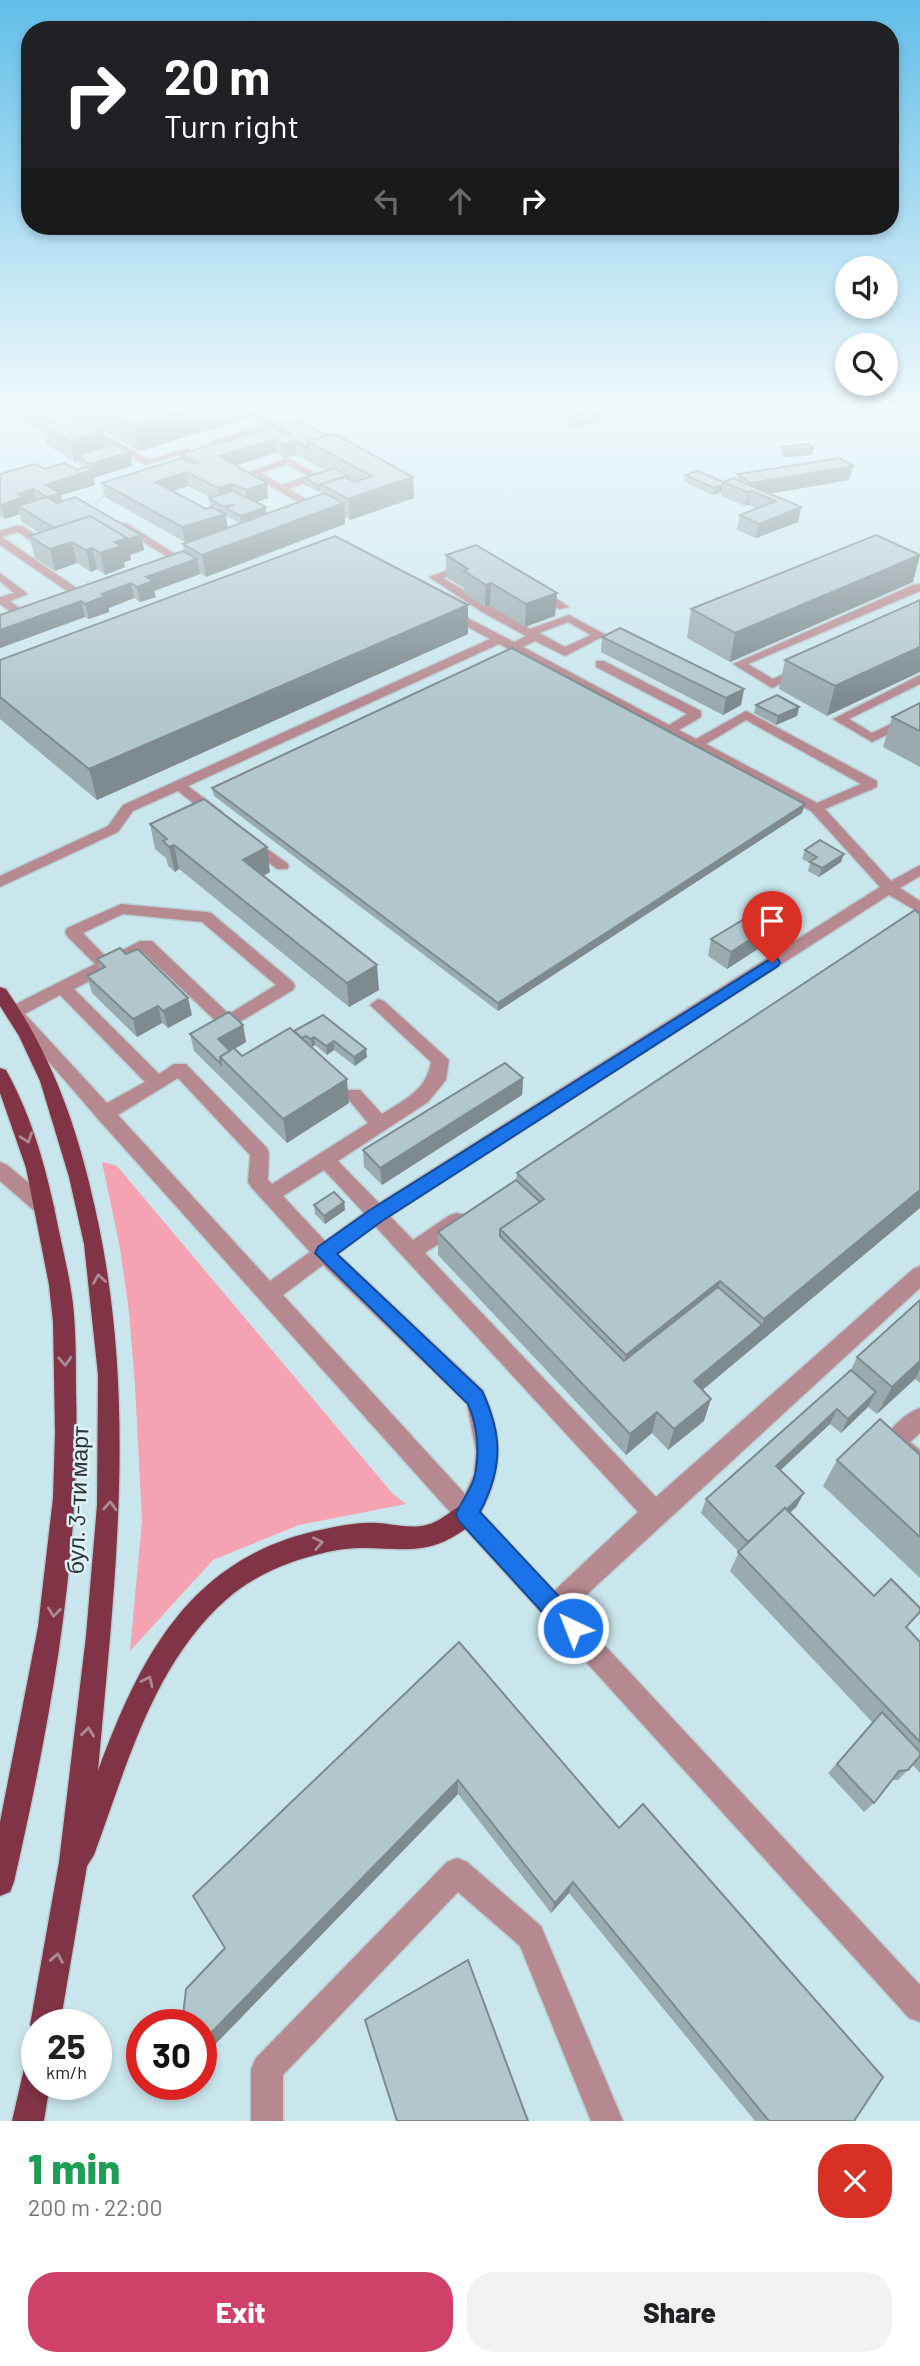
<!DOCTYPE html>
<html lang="en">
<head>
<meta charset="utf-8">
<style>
  body { margin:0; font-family:Barlow,sans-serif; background:#f2f2f2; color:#202124; height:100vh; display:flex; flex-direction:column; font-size:26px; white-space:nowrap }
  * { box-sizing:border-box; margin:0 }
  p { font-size:23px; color:#757577 }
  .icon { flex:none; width:38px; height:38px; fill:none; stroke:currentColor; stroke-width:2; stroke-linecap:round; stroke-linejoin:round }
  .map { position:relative; height:2121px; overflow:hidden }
  .drawer { display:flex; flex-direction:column; background:#fff; flex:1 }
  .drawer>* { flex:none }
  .guide { position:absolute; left:21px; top:21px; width:878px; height:214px; border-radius:28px; box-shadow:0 4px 10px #0003; background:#202124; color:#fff; overflow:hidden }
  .fabs { position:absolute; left:835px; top:256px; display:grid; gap:14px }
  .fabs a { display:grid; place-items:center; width:63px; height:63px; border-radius:50%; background:#fff; box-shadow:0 4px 10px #0003; font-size:35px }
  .speed { position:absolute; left:21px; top:2009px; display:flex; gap:14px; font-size:35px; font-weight:700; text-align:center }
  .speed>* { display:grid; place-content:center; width:91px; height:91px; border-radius:50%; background:#fff; box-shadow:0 4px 10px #0003; line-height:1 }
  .speed small { font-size:18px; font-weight:400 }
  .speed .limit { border:10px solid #d22; background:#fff; color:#111 }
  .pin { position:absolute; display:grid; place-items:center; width:60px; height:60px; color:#fff; margin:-72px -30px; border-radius:50% 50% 50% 0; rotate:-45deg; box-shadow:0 0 7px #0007 }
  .pin .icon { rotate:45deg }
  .me { position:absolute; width:77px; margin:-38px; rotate:317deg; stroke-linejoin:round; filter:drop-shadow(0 0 5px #0008) }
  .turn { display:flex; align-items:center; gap:24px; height:147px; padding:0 28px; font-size:32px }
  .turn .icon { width:91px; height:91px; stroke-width:2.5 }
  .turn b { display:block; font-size:49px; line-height:60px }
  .lanes { display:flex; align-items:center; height:66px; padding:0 28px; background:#0003; justify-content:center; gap:35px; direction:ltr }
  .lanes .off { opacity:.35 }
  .round { display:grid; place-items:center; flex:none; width:74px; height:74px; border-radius:28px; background:#f2f2f2 }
  .overview { display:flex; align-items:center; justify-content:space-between; height:119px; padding:0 28px }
  h1 { font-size:42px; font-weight:800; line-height:52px; color:#1e9e55 }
  .action { display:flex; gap:14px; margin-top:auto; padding:14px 28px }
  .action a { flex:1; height:80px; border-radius:28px; background:#cf4169; color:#fff; font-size:28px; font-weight:800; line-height:80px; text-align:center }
  .action a+a { background:#f2f2f2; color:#202124 }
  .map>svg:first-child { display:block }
  .built { fill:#c9e6ed; fill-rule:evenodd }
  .green { fill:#f5a2b2 }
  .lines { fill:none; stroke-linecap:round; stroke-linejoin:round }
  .minor-casing { stroke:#b9cccf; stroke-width:3 }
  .major-casing { stroke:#b9cccf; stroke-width:3 }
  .path { stroke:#7c898c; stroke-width:2.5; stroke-dasharray:1 2.5; stroke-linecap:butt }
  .minor { fill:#b68990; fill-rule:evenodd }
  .major { fill:#803446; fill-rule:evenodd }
  .wall { fill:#99abaf; fill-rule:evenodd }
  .shaded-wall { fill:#7d8b8e }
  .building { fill:#b2c7cb; stroke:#7d8b8e; stroke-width:2 }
  .oneway { stroke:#aa8a95 }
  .route { fill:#1a73e8; stroke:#114b97; stroke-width:2 }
  .labels { text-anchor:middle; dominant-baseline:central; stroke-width:5; stroke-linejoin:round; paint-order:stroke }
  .near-street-label { font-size:23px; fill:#2b3335; stroke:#ddf2f6 }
</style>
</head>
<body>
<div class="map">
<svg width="920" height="2121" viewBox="0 0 920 2121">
  <rect width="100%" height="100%" fill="#ddf2f6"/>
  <!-- built -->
  <path class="built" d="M0,405H920V2121H0ZM37,2025H96V2084H37ZM142,2025H201V2084H142Z"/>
  <!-- green -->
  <path class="green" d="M102,1162L117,1166L393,1494L406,1504L299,1525L213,1560L130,1651L142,1521L135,1386L129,1312L120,1248Z"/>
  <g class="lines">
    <defs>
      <g id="minor">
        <path d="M231,405H242L278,425L211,445V441L266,424Z"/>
        <path d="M85,424L149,460L187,448L192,451L145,465L82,429L81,427Z"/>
        <path d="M288,458L321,477L288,489L317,505V509L299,512V508L305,506L248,473ZM287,464L308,476L281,485L261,473Z"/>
        <path d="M118,523H126L180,557L171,559L118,527Z"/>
        <path d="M15,526H23L53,548L44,550L18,532L2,537L81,591V595H73L0,545V531Z"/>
        <path d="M466,564L470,565V569L443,578L530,629L569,615L606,635L565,656L535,641L523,647L669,725L687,714L596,667V661H604L701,711V717L679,730L696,739L746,711L877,781V787L825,809L891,881L920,865V876L900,888L920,901V913L889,895L390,1216L413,1240L450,1215L457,1213L464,1215L467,1221L464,1227L425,1253L656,1497L913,1269L920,1266V1288L571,1609L920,1985V2022L909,2018L459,1522L98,1119L6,1012L8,1008L95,964L67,936L65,932L67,928L121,904L206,912L211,913L293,982L295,986L293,990L228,1029L222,1027L144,953L74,989L159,1074L174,1064H186L267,1148L269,1153L268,1180L272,1184L368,1123L345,1095L348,1090H360L382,1114C405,1099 426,1091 431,1062L370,1005L378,999L384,1001L449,1060L446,1080L428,1102L338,1161L379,1203L880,887L811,811L499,644L188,786L222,812V818H212L178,791L133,811L118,832L0,887V876L108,826L123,805L490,639L444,614V610H452L514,642L526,636L482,612L429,577ZM568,622L591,635L565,647L539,633ZM746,720L861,784L817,803L706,744ZM123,914L202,922L276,985L229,1014L152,941H140L107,958L83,933ZM60,995L145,1082L107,1103L25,1014ZM178,1078L250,1155L248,1182L251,1187L310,1252L270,1281L118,1115ZM324,1170L364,1213L325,1241L283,1196ZM375,1226L638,1512L554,1591L481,1512C504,1471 502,1432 483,1390L338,1254ZM323,1265L467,1404L476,1451L474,1474L465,1494L283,1295Z"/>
        <path d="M0,573L28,594L10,601L23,611V615H15L0,604V597L14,593L0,581Z"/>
        <path d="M920,584V591L748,664L773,679L798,667L808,670L772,688L733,664L913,585Z"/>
        <path d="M533,588H541L569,607L559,609L533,592Z"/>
        <path d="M920,675V684L849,719L872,733L920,710V719L872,742L833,719Z"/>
        <path d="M250,837L287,863L289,866L287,869H277L245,844L243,841Z"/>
        <path d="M0,1162L7,1165L52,1202L55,1208L52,1214L45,1216L38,1214L0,1181Z"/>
        <path d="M920,1408V1433L910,1442L920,1450V1476C906,1470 889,1456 883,1442C889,1428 906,1413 920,1408Z"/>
        <path d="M457,1858L467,1862L541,1926L623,2121H591L520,1946L458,1892L283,2075V2121H251V2069L256,2058L447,1862Z"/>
      </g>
      <g id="major">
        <path d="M0,987L6,989C52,1055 78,1129 95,1208C138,1398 115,1579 98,1771C141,1654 192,1555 325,1529C342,1525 360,1522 378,1523C394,1524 410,1529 426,1525C441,1522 453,1508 467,1502L475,1506L479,1514C475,1523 469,1527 461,1532C418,1562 385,1542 338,1550C299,1557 258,1572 227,1599C153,1664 127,1766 94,1855L87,1866L60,2025H37V2037L30,2025L59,1862L86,1636L97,1505L98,1375L84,1244L69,1177L40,1081L19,1036L0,1006Z"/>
        <path d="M0,1068L6,1070C34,1120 48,1175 59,1231C64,1255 70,1279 73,1304C76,1332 76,1361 76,1389C81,1556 51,1719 14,1882L10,1892L0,1896V1822L38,1627L53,1498L55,1433L53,1322L49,1285L26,1168L0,1093Z"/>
        <path d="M37,2055V2084H50L44,2121H12L26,2060Z"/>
      </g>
    </defs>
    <!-- minor casing -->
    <use href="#minor" class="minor-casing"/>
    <!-- major casing -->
    <use href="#major" class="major-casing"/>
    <!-- path -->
    <path class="path" d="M93,507L108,491"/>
    <!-- minor -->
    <use href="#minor" class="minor"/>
    <!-- major -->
    <use href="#major" class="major"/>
  </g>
  <!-- wall -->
  <g class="wall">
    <path d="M0,405H251L252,417L139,451L74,415L103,432L106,447L130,452L132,466L93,478L95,485L61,495L62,501L141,535L144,550L130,555L131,560L124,562L125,567L105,575L97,569L91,572L77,563L55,571L35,558L29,536L40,533L21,521L20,514L5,519L0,516V474L45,469L77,470L81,469L78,461L75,462L47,445L44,433L16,417L14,408L6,410L0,406Z"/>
    <path d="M601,415V422L575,428L567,424V417Z"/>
    <path d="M274,426L328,436L413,477L414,498L350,520L345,517V524L206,577L200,573V574L154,591L156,597L140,602L134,598L109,608V612L89,619L85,617L0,648V615L184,552L183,544L207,535L185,542L105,497L102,483L181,458V454L275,429ZM276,453L284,458L297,455L326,471L304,478V485L318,492L321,491V494L266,514L256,502L268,498L267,483L235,466ZM188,486L211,498H209L210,506L223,513H226V516L240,523L227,528L173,491Z"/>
    <path d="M782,447L813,448L812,455L785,457L781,454Z"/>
    <path d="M853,466L849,480L769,494L801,507L798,522L756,538L737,530L740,515L757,509L748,505L745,506L721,496L722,492L713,495L684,482L685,475L723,482L737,480L738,474Z"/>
    <path d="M446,555L557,593L555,616L525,627L490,605L485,607L464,593V588L446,577Z"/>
    <path d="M913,582L730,662L687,638L691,609Z"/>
    <path d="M920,600L827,716L779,689L785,660Z"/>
    <path d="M468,634L97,800L0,719V660Z"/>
    <path d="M602,637L744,689L741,705L723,715L601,652Z"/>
    <path d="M920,703V767L883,747L892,717Z"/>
    <path d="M756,705L799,707L797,716L776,725L754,713Z"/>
    <path d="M212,788L802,813L498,1011L214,796Z"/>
    <path d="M150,824L270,872L263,876L379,990L349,1007L179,869L175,872L168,866L166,858L155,849Z"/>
    <path d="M805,850L841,862L819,877L808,871L810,863L802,859Z"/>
    <path d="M794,911L790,928L727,969L708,956L711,939Z"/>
    <path d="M97,959L192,1015L168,1028L162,1023L137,1037L92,993L87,976L100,969Z"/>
    <path d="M323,1015L367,1057L355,1066L334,1050L327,1055L315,1045L312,1047L349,1103L287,1143L194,1051L190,1034L243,1025L246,1042L235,1049L242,1056L294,1031Z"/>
    <path d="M523,1078L522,1095L382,1185L364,1167L363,1150Z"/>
    <path d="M517,1173L920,1208L702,1390L704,1421L668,1450L652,1433L626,1455L438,1255V1232L516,1180Z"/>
    <path d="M344,1202L345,1210L325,1224L315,1214L314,1205Z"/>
    <path d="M920,1300V1383L915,1379L877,1414L868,1407L841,1433L830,1424L780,1470L797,1506L790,1513L920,1642V1773L913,1765L898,1780H892L874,1803L864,1812L828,1773L873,1723L730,1571L739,1552L701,1513L706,1499L851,1370L857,1357Z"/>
    <path d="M920,1455V1578L823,1486L837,1460Z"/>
    <path d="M459,1642L854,2121H755L569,1893L551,1913L458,1794L201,2059V2025L225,1948Z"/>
  </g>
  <!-- shaded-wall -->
  <g class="shaded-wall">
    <path d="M5,405H14V408L6,410Z"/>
    <path d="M207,405H251L252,417L139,451L134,426Z"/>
    <path d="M655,405H668L654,408Z"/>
    <path d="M73,409L77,428L65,411Z"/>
    <path d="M601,415V422L575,428V421Z"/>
    <path d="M103,432L107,452L81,457L77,455L78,461L75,462L70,442Z"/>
    <path d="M275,439L276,453L221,470L219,456Z"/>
    <path d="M295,441L297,455L284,458L283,445Z"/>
    <path d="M813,448L812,455L785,457L786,450Z"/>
    <path d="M130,452L132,466L93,478L90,464Z"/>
    <path d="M853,466L849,480L761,495L751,491L748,505L745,506L750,483Z"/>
    <path d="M92,470L95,485L61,495L64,507L47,497L46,485Z"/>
    <path d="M186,472L188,486L158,496L155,482Z"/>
    <path d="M348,476V483L320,484L321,491L318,492L317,485Z"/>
    <path d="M413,477L414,498L350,520L348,499Z"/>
    <path d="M267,483L268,498L248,505L246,490Z"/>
    <path d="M232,484L234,498L220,502L218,488Z"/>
    <path d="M723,485L722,492L713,495L714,488Z"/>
    <path d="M33,489L37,503L18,506L20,514L5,519L1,505L18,494Z"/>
    <path d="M344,503L345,524L206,577L202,555Z"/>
    <path d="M266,507V514L241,523L240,516Z"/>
    <path d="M801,507L798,522L756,538L759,524Z"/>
    <path d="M226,514L228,529L185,542L182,527Z"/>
    <path d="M141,535L144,550L130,555L131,560L124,562L125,567L105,575L100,553L115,542L127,538Z"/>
    <path d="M72,542L77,563L55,571L50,549Z"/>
    <path d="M92,548L97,569L91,572L86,550Z"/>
    <path d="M920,555L913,582L730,662L735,633Z"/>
    <path d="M197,559L200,574L154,591L156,597L140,602L137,587L146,577Z"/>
    <path d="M131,583L134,598L109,608V612L89,619L85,604L102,594Z"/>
    <path d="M491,583L490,605L485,607L486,585Z"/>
    <path d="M557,593L555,616L525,627L526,604Z"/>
    <path d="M81,601L85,617L0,648V630Z"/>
    <path d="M468,605V634L97,800L89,769Z"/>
    <path d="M920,647V672L827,716L835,686Z"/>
    <path d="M744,689L741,705L723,715L726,698Z"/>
    <path d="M799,707L797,716L776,725L778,716Z"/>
    <path d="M805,804L802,813L498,1011V1003Z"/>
    <path d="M174,845L179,869L175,872L169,847Z"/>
    <path d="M267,847L270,872L247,885L243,860Z"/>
    <path d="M844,854L841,862L819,877L822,868Z"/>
    <path d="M794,911L790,928L727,969L731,952Z"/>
    <path d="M377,965L379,990L349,1007L347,983Z"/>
    <path d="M188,998L192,1015L168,1028L163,1011Z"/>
    <path d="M158,1006L162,1023L137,1037L133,1019Z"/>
    <path d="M243,1025L246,1042L222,1056L218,1039Z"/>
    <path d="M314,1037L315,1045L312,1047L311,1039Z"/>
    <path d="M334,1041V1050L327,1055L326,1046Z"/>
    <path d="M366,1049L367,1057L355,1066L354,1057Z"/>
    <path d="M523,1078L522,1095L382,1185L380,1168Z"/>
    <path d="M347,1079L349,1103L287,1143L283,1119Z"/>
    <path d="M920,1190V1208L687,1403L694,1381L762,1325L764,1319Z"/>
    <path d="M344,1202L345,1210L325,1224L324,1216Z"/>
    <path d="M720,1281L712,1310L620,1383L626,1355Z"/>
    <path d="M920,1361V1369L915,1379L877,1414L892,1387Z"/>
    <path d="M876,1392L868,1407L841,1433L848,1419Z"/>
    <path d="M711,1399L704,1421L668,1450L674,1429Z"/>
    <path d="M837,1409L830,1424L770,1480L776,1466Z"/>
    <path d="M657,1412L652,1433L626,1455L630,1434Z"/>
    <path d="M804,1493L797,1506L744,1558L750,1544Z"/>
    <path d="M458,1780V1794L201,2059V2043Z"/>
    <path d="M573,1882L569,1893L551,1913L555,1903Z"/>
  </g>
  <!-- building -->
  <g class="building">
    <path d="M25,405H66L73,409L65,411L103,432L70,442L42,425L54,422Z"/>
    <path d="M96,405H207L134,426Z"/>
    <path d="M593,411L601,415L575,421L567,417Z"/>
    <path d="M298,420L328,436L307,441L308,448L295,441L283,445L275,439L219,456L267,483L246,490L232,484L218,488L186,472L155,482L206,509L211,507L226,514L182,527L102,483L182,458L194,464L198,463L181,454L272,427L288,435L291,434L274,426Z"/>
    <path d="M335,434L413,477L348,499L320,484L345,477L355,482L372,476L307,441Z"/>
    <path d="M115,444L130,452L90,464L78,457H81L77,455Z"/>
    <path d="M809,444L813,448L786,450L782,447Z"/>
    <path d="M840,458L853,466L750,483L738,474Z"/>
    <path d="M64,463L77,470L86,467L92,470L46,485L61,493L47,497L33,489L18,494L24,497L1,505L0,504V474L35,464L45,469Z"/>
    <path d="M334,468L348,476L317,485L304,478Z"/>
    <path d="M698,471L723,482V485L714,488L685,475Z"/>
    <path d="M733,478L801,507L759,524L740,515L776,501L751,491L747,492L723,482Z"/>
    <path d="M233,491L266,507L240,516L225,508L235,505L222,506L209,498Z"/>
    <path d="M324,493L344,503L202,555L183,544Z"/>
    <path d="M47,497L57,503L75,497L141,535L127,540V538L90,516L54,528L18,506Z"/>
    <path d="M90,516L127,538L115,542L121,546L100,553L92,548L86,550L72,542L50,549L29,536Z"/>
    <path d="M876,535L920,555L735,633L691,609Z"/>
    <path d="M335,536L468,605L89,769L0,697V660Z"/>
    <path d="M476,545L557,593L526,604L491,583L486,585L464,571L468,569L446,555Z"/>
    <path d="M183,551L197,559L146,577L153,581L137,587L131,583L102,594L106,596L85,604L81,601L0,630V615Z"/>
    <path d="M920,600V647L835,686L785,660Z"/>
    <path d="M620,628L744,689L726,698L602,637Z"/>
    <path d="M512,648L805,804L498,1003L212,788Z"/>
    <path d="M777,695L799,707L778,716L756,705Z"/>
    <path d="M920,703V731L892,717Z"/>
    <path d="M204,799L267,847L243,860L377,965L347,983L174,845L169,847L163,841L167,839L150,824Z"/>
    <path d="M820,840L844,854L822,868L810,862L817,857L805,850Z"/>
    <path d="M776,900L794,911L731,952L711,939Z"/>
    <path d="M915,910L920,914V1190L764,1319L720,1281L626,1355L500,1229L544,1199L517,1173Z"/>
    <path d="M120,948L126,954L138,949L188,998L163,1011L158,1006L133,1019L87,976L105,967L97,959Z"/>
    <path d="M229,1012L243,1025L218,1039L230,1051L220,1057L221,1064L190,1034Z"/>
    <path d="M323,1015L366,1049L354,1057L334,1041L326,1046L314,1037L311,1039L306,1036L302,1038L294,1031Z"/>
    <path d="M290,1028L347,1079L283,1119L220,1057L234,1048L242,1056Z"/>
    <path d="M505,1063L523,1078L380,1168L363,1150Z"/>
    <path d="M516,1180L540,1202L500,1229V1236L624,1361L718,1287L762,1325L694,1381L711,1399L674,1429L657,1412L630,1434L438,1232Z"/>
    <path d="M334,1192L344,1202L324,1216L314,1205Z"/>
    <path d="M920,1300V1361L892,1387L857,1357Z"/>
    <path d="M851,1370L876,1392L848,1419L837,1409L776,1466L804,1493L786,1510L785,1508L748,1542L706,1499Z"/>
    <path d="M880,1419L920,1455V1537L837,1460Z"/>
    <path d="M785,1508L874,1596L891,1579L920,1608V1612L906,1627L920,1642V1742L738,1552Z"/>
    <path d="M459,1642L619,1828L643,1804L883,2077L854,2121H769L573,1882L555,1903L458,1780L201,2043V2025H182L186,1989L225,1948L193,1896Z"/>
    <path d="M882,1712L920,1752V1756L908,1770L899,1771L874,1803L837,1764Z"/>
    <path d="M468,1960L528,2121H397L365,2020Z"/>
  </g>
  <!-- one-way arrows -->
  <defs><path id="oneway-chevron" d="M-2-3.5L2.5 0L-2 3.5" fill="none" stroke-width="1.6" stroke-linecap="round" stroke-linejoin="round" transform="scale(1.75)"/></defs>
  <g class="oneway">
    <use href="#oneway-chevron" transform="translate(27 1138) rotate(71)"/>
    <use href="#oneway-chevron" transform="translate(99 1279) rotate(-99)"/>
    <use href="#oneway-chevron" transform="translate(65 1361) rotate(87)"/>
    <use href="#oneway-chevron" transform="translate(110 1506) rotate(-87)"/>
    <use href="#oneway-chevron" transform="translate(318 1543) rotate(-12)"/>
    <use href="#oneway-chevron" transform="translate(54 1612) rotate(96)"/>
    <use href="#oneway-chevron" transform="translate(148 1681) rotate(-65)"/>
    <use href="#oneway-chevron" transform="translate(88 1732) rotate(-83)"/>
    <use href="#oneway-chevron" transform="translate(57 1958) rotate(-80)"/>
  </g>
  <!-- sky -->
  <linearGradient id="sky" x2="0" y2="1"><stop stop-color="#61bee8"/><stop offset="0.58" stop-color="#f0f9fb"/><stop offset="1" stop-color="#f0f9fb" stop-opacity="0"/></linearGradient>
  <rect width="920" height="702" fill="url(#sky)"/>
  <!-- route -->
  <path class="route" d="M772,958L778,959L780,963L778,966L382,1221L337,1254L482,1391C503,1436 503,1467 480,1512L581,1620L584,1628L581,1636L573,1639L564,1636L459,1521L456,1514C461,1502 470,1491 474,1479C480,1456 478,1426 468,1404L315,1253L318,1247L370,1210Z"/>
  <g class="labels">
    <!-- near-street labels -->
    <g class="near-street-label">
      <text transform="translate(77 1500) rotate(-88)">бул. 3-ти март</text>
    </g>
  </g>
</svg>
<div class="fabs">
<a><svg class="icon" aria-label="sound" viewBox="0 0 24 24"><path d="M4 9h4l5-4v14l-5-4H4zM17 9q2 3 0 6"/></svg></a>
<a><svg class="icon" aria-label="search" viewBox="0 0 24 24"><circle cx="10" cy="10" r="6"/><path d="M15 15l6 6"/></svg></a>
</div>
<div class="speed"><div>25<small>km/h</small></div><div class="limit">30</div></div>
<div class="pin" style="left:772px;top:963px;background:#d93025"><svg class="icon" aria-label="arrive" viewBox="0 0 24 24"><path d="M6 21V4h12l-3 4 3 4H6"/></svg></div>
<svg class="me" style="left:573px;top:1628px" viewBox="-20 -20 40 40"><circle r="17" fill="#1a73e8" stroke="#fff" stroke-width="3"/><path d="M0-11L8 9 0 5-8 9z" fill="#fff"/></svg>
<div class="guide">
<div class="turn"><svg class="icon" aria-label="right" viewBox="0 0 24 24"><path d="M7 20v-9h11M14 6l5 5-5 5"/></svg><div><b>20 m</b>Turn right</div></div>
<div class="lanes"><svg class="icon off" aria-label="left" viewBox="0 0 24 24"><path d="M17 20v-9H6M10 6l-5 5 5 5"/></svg><svg class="icon off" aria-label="ahead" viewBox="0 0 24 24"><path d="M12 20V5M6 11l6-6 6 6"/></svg><svg class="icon" aria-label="right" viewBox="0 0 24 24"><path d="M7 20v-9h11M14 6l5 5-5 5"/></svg></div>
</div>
</div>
<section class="drawer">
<div class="overview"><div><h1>1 min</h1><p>200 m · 22:00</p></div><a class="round" style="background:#d93025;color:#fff"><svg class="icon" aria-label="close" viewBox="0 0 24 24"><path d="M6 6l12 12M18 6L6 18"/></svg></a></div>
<div class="action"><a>Exit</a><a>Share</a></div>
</section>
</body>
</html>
